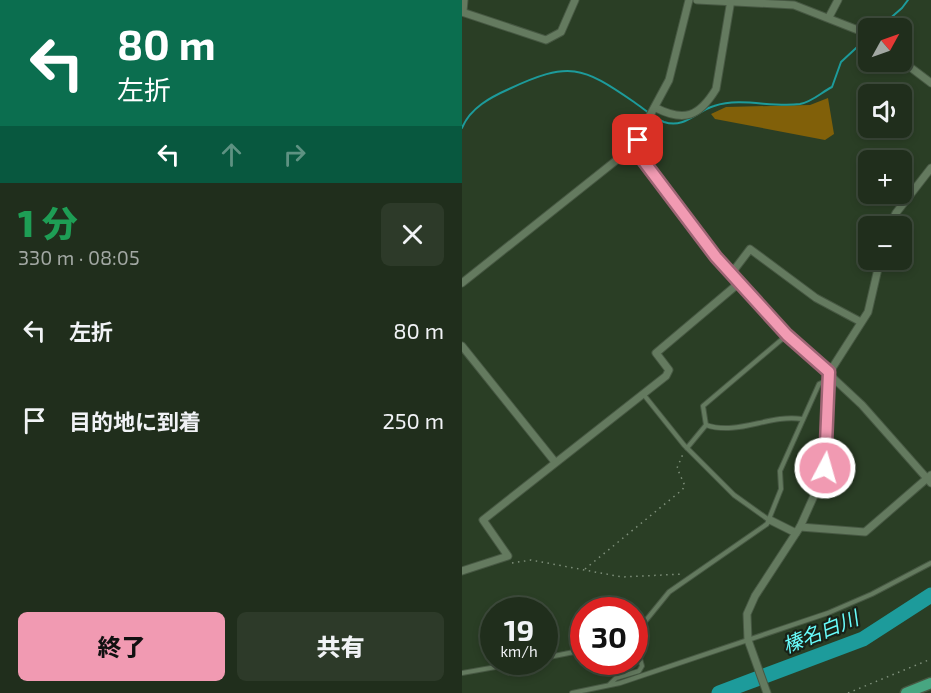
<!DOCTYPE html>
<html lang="ja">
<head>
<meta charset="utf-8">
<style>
  body { margin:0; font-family:"Exo 2","Noto Sans JP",sans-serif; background:#2d3a29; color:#f1f3f6; height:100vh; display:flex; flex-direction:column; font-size:22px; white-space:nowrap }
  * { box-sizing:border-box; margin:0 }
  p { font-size:20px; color:#a2a8a3 }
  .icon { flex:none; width:33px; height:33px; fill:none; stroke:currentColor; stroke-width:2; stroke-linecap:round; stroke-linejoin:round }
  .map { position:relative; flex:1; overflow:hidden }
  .drawer { display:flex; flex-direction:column; background:#202e1c; width:462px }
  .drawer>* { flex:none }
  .guide { background:#0b6e4f; color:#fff; overflow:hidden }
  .needle { width:39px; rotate:50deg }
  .controls { position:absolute; left:396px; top:18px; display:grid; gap:12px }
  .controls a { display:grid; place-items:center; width:54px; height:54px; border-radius:9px; background:#202e1c; box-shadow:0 3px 9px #0003,0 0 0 2px #3d4a3b; font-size:30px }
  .speed { position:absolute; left:18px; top:597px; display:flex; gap:12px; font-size:30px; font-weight:700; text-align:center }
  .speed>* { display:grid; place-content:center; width:78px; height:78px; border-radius:50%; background:#202e1c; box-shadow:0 3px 9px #0003,0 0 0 2px #3d4a3b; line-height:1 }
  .speed small { font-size:15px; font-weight:400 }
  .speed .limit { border:9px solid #d22; background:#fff; color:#111 }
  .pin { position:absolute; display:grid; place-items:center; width:51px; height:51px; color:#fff; margin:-26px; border-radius:12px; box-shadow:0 3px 9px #0006 }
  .me { position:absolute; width:66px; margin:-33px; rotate:6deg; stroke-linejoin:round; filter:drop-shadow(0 0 4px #0008) }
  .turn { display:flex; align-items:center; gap:21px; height:126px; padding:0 18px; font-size:27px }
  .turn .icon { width:78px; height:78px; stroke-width:2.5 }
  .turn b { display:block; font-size:42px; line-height:51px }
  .lanes { display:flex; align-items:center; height:57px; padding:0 18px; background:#0003; justify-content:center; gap:30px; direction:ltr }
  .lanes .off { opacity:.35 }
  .round { display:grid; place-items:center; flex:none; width:63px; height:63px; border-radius:9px; background:#2d3a29 }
  .summary { display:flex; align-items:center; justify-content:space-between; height:102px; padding:0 18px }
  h1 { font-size:36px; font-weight:800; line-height:45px; color:#1e9e55 }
  .button { display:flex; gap:12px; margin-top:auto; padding:12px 18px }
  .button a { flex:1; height:69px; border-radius:9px; background:#f19ab2; color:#111; font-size:24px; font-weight:800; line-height:69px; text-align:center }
  .button a+a { background:#2d3a29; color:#f1f3f6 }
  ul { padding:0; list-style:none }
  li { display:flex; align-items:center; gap:18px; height:90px; padding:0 18px }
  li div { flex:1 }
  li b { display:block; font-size:22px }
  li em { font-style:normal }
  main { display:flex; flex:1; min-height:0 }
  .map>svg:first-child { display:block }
  .forest { fill:#816009 }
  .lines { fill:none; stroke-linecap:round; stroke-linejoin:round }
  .stream { stroke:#1d9b9b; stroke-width:2 }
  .river { stroke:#1d9b9b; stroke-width:15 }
  .service-casing { stroke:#475843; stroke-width:6 }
  .minor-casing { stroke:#475843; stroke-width:9 }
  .primary-casing { stroke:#475843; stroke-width:13 }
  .path { stroke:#7f907b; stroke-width:1.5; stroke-dasharray:1.5 4.5; stroke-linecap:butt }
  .service { stroke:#647a5f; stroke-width:4 }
  .minor { stroke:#647a5f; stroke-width:7 }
  .primary { stroke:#47a681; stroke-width:10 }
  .route-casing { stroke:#9d6474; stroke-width:15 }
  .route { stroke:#f19ab2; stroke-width:10 }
  .labels { text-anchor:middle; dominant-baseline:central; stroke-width:4.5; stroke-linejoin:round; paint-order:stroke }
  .water-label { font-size:20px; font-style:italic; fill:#68fcfb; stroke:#192217 }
</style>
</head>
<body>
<main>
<section class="drawer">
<div class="guide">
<div class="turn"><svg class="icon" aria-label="left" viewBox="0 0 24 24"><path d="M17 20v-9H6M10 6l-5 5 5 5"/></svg><div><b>80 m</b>左折</div></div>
<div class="lanes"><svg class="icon" aria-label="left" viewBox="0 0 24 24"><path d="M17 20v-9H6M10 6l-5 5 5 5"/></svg><svg class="icon off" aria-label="ahead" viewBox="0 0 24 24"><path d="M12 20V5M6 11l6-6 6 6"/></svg><svg class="icon off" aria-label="right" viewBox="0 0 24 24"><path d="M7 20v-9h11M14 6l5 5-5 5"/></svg></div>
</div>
<div class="summary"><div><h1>1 分</h1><p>330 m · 08:05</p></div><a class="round"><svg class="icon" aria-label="close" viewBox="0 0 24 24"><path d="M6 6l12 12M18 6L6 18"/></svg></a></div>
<ul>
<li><svg class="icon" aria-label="left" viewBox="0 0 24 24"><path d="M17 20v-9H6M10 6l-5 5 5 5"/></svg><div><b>左折</b></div><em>80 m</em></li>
<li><svg class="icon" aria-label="arrive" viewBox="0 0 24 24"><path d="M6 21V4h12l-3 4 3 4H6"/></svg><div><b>目的地に到着</b></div><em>250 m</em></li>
</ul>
<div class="button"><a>終了</a><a>共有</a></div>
</section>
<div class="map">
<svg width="469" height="693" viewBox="0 0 469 693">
  <rect width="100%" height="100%" fill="#2a3e25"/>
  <!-- forest -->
  <path class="forest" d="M366,98L372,134L363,140L253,119L249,114L264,107L348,105Z"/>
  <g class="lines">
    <!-- stream -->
    <g class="stream">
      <path d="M417,28L440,8L446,0"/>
      <path d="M0,128C8,108 29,97 47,89C107,61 120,66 172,102C181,108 192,118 202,122C223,129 234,111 252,106C280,97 310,108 338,104C350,102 360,92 370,87L379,62L406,37"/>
    </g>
    <!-- river -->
    <path class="river" d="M257,693L401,639L469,595"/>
    <defs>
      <g id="service">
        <path d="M182,395L222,445L272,495L307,520"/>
        <path d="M244,425C276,436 307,414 340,419"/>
        <path d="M225,448L244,425L241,406L325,335"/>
        <path d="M172,635L207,592L305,524L319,489L318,471L357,384L366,380"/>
        <path d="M82,658L122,650"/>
        <path d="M0,673L62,662"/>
        <path d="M148,684L154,678L177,671L180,666L172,637"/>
        <path d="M110,693L158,683L366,613L410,594L469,563"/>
      </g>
      <g id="minor">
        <path d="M235,0L332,5L406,34"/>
        <path d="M0,12L84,40L99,32L113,0"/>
        <path d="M1,12L2,0"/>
        <path d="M367,17L376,0"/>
        <path d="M440,61L469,83"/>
        <path d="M194,108C222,122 237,117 254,89L269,0"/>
        <path d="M171,147L212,203L277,283L325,335L400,405L469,483"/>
        <path d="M428,226L434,213L469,168"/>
        <path d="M269,274L288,249L354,298L399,322"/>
        <path d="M0,283L171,147L207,80L227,0"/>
        <path d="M0,346L93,462"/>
        <path d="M308,520L334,533"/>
        <path d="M338,527L403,532L469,475"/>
        <path d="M0,571L46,556L21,520L204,376L207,370L194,353L277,283"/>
        <path d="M305,693L286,640L285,614L293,596L338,527L355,489L363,468L365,440L367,373L406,312L418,260"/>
      </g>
      <path id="primary" d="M444,693L469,683"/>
    </defs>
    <!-- service casing -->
    <use href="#service" class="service-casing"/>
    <!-- minor casing -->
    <use href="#minor" class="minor-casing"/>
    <!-- primary casing -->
    <use href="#primary" class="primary-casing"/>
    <!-- path -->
    <g class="path">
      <path d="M50,563L69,560L160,577L222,574"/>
      <path d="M123,569L220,490L223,486L215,468L221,454"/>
      <path d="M386,693L469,659"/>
    </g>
    <!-- service -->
    <use href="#service" class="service"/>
    <!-- minor -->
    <use href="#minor" class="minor"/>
    <!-- primary -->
    <use href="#primary" class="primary"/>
  </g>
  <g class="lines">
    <defs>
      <path id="route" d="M176,140L171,147L254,257L325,335L367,372L363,468"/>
    </defs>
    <!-- route casing -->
    <use href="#route" class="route-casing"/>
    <!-- route -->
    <use href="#route" class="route"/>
  </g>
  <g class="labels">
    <!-- water labels -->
    <g class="water-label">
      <text transform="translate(358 631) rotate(-22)">榛名白川</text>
    </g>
  </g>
</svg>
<div class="controls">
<a><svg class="needle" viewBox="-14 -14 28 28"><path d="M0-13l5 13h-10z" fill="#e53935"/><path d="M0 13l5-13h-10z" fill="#a2a8a3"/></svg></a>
<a><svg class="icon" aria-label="sound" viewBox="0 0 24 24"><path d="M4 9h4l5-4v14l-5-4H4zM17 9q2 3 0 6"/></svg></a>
<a>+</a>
<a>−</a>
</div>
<div class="speed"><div>19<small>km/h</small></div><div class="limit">30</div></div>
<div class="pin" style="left:176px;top:140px;background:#d93025"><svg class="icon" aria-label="arrive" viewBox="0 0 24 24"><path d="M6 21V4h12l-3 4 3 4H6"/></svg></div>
<svg class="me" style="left:363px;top:468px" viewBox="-20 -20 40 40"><circle r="17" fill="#f19ab2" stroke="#fff" stroke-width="3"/><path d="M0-11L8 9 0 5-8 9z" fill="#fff"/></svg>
</div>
</main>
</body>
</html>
